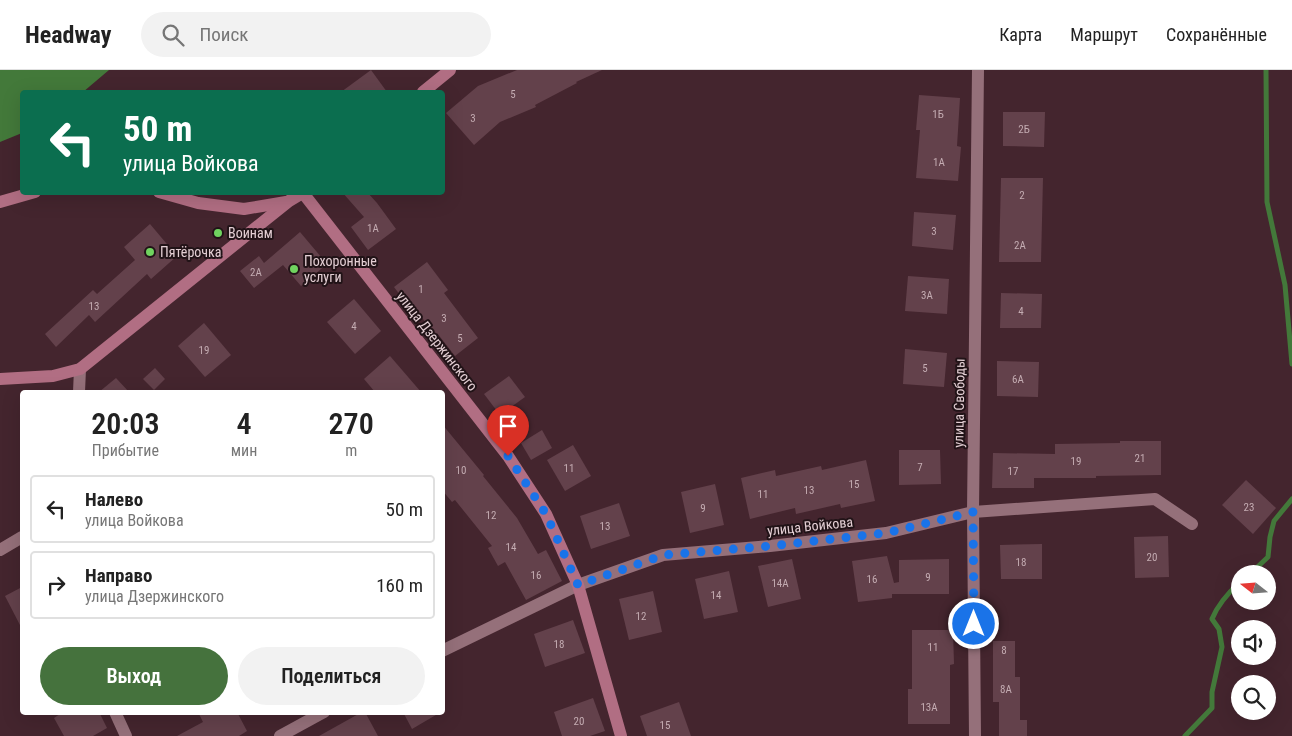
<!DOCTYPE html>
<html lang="ru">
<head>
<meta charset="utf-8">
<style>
  body { margin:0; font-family:"Roboto Condensed",sans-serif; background:#f2f2f2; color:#222; height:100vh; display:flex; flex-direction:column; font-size:19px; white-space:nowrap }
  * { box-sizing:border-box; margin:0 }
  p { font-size:16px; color:#767676 }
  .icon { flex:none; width:28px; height:28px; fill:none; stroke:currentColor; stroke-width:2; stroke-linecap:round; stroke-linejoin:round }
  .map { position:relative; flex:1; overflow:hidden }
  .sheet { position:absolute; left:20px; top:320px; width:425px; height:325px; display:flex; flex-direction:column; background:#fff; border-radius:5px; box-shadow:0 5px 20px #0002 }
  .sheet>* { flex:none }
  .top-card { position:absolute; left:20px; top:20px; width:425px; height:105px; border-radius:5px; box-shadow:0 5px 20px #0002; background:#0b6e4f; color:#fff; overflow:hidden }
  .needle { width:32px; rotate:287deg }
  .fabs { position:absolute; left:1231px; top:495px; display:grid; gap:10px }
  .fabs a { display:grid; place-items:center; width:45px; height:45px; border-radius:50%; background:#fff; box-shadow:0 5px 20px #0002; font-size:25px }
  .pin { position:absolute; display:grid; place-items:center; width:42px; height:42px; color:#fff; margin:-51px -21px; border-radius:50% 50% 50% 0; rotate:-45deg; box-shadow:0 0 5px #0007 }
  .pin .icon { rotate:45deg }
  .me { position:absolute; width:55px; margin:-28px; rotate:0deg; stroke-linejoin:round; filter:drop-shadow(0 0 4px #0008) }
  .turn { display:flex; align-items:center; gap:18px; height:105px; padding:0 20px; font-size:22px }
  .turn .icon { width:65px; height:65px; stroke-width:2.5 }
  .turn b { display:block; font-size:35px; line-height:42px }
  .eta { display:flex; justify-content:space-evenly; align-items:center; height:85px; text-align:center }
  .eta b { font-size:30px; font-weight:600; line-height:35px }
  .action { display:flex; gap:10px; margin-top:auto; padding:10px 20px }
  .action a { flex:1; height:58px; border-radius:30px; background:#45723d; color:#fff; font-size:20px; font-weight:600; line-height:58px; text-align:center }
  .action a+a { background:#f2f2f2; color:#222 }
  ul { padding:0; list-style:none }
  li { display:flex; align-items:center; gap:15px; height:68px; margin:0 10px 8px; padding:0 10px; border:2px solid #e0e0e0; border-radius:5px }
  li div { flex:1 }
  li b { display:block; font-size:19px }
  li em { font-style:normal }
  header { display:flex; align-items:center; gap:30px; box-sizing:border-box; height:70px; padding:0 25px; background:#fff; border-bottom:1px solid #e0e0e0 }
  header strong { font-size:24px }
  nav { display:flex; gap:28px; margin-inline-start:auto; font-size:18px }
  .search { width:350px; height:45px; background:#f2f2f2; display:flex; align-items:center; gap:12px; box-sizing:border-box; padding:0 18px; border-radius:28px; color:#767676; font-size:19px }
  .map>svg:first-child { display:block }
  .water { fill:#43793a }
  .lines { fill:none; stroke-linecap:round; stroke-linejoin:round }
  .stream { stroke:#43793a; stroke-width:5 }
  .building { fill:#63414b }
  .street { stroke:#95707a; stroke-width:12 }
  .secondary { stroke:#b16e83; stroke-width:12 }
  .route { stroke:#1a73e8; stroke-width:9; stroke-dasharray:0 16.2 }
  .poi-dot { fill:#70d35f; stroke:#211317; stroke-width:2 }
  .labels { text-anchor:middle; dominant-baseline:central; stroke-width:4; stroke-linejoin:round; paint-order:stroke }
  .number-label { font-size:11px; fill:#c4acb2 }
  .poi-label { font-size:14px; fill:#e4cfd4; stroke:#211317; text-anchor:start }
  .street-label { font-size:14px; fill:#e4cfd4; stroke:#211317 }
</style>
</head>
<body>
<header>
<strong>Headway</strong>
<div class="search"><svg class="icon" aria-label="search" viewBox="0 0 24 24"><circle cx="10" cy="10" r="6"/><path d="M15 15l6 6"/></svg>Поиск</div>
<nav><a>Карта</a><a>Маршрут</a><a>Сохранённые</a></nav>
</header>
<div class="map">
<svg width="1292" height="666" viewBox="0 0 1292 666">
  <rect width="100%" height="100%" fill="#44252e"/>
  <!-- water -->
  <path class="water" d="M0,0H109L83,22H22V63L0,72Z"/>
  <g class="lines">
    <!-- stream -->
    <g class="stream">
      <path d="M1266,0L1267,132L1285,215L1292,294"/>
      <path d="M1250,504L1268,487L1270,467L1274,451L1292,429"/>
      <path d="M1185,666L1212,638V622L1222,577L1219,559L1212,549C1218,534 1228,523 1240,512"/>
    </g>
  </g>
  <!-- building -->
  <g class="building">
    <path d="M371,0L387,22H341Z"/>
    <path d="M517,0H602L576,12L577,13L535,35L536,37L500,52L474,75L446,43L478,16Z"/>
    <path d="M919,25L960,28L957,76L961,77L958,111L916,108L920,60H916Z"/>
    <path d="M1003,42H1045L1044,77L1003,76Z"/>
    <path d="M1001,108H1043L1041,192H999Z"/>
    <path d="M342,122H367L377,133L396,159L368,180L351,157L364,147Z"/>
    <path d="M914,142L956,145L953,180L912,176Z"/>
    <path d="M150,154L177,186L151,209L147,204L95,252L89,245L56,277L45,264L93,220L97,224L135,190L124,177Z"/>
    <path d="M300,162L327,194L301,216L283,195L254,218L240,201L259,186L264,193Z"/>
    <path d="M427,192L448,220L444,223L478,268L455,286L437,263L436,265L418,243L415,245L394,217Z"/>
    <path d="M908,206L949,209L947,244L905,241Z"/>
    <path d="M1001,223L1042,224L1041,258H1000Z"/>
    <path d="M354,229L381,261L355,284L327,252Z"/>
    <path d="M204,253L231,285L205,307L178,276Z"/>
    <path d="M905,279L947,283L944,317L903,314Z"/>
    <path d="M390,286L421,322H375L364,309Z"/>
    <path d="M997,291L1039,292L1038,327L997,326Z"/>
    <path d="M155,298L165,309L154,320L143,309Z"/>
    <path d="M509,306L525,327L500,345L484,324Z"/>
    <path d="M116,308L129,322H99Z"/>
    <path d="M442,354L484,405L483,406L517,448L538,484L546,480L562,511L526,530L505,492L498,496L488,478L492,476L455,430L452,432L442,420Z"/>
    <path d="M542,360L552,378L531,390L521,373Z"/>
    <path d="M1120,371H1161V405L1096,406V408H1034V418H992L993,383L1055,384V374L1120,373Z"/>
    <path d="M573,375L591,406L565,421L547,390Z"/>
    <path d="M899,380H940L941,414L899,415Z"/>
    <path d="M866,390L875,431L841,438L840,434L796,444L795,438L750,449L741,408L775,400L776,406L821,396L822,400Z"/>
    <path d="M1246,410L1276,438L1253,464L1222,435Z"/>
    <path d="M715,414L724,455L690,463L681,422Z"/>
    <path d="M619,433L630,466L591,479L580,446Z"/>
    <path d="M1168,466L1169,507L1135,508L1134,467Z"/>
    <path d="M1042,474V509H1001L1000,475Z"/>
    <path d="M887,486L894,513L899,512V490L949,489V524H892V528L858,532L852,491Z"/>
    <path d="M792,489L801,529L768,537L758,496Z"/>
    <path d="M729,501L738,542L704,549L695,509Z"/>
    <path d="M22,517V559L5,526Z"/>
    <path d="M653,521L662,562L629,570L619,529Z"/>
    <path d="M573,550L585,583L545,597L534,564Z"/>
    <path d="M912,560H953L954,594L950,595V654H908V619H912Z"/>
    <path d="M993,571H1015V607H1020V650H1027V666H999V632H993Z"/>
    <path d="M593,628L605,661L590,666H562L554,642Z"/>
    <path d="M679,632L691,666H647L640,646Z"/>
    <path d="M63,642H99L107,658L93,666H64L54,648Z"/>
    <path d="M198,642H237L247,661L239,666H177L203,652Z"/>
    <path d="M362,642H365L378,666H319Z"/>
    <path d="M403,642H441L412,659Z"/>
  </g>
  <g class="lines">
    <!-- street -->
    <g class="street">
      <path d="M79,322L80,299"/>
      <path d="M0,480L22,467"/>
      <path d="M442,581L578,515L663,485L770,476L886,463L973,442L1155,429L1192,454"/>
      <path d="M115,642L126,666"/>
      <path d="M280,666L324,642"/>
      <path d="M975,666L973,442L978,0"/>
    </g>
    <!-- secondary -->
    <g class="secondary">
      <path d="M423,22L450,0"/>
      <path d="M159,122L198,133L244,139L286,132"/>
      <path d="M303,123L508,386L546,444L578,515L621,666"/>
      <path d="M0,132L35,122"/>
      <path d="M0,309L53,306L80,299L289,131L304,122"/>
    </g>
  </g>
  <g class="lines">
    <!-- route -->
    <path class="route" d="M508,386L546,444L578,515L664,485L770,476L886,463L973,442L974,554"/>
  </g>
  <!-- markers -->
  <g class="poi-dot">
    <circle cx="218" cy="163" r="5"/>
    <circle cx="150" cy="182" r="5"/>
    <circle cx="294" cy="199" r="5"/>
  </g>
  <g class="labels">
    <!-- number labels -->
    <g class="number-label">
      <text x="513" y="24">5</text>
      <text x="938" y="44">1Б</text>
      <text x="473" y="48">3</text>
      <text x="1024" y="59">2Б</text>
      <text x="939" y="92">1А</text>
      <text x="1022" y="125">2</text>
      <text x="373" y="158">1А</text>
      <text x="934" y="161">3</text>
      <text x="1020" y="175">2А</text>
      <text x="256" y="202">2А</text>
      <text x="421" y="219">1</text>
      <text x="927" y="225">3А</text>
      <text x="94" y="236">13</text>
      <text x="1021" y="241">4</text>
      <text x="444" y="248">3</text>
      <text x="354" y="256">4</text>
      <text x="460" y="268">5</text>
      <text x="204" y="280">19</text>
      <text x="925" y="298">5</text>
      <text x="1018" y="309">6А</text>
      <text x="1140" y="388">21</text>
      <text x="1076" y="391">19</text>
      <text x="920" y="397">7</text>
      <text x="569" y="398">11</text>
      <text x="461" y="400">10</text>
      <text x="1013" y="401">17</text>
      <text x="854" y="414">15</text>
      <text x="809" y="420">13</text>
      <text x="763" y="424">11</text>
      <text x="1249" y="437">23</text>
      <text x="703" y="438">9</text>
      <text x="491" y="445">12</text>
      <text x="605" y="456">13</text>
      <text x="511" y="477">14</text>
      <text x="1152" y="487">20</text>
      <text x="1021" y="492">18</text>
      <text x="536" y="505">16</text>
      <text x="928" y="507">9</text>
      <text x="872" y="509">16</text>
      <text x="780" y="513">14А</text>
      <text x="716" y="525">14</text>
      <text x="641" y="546">12</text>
      <text x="559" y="574">18</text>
      <text x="933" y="577">11</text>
      <text x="1004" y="580">8</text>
      <text x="1006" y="619">8А</text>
      <text x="929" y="637">13А</text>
      <text x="579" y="651">20</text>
      <text x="665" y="655">15</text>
    </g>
    <!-- poi labels -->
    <g class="poi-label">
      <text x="228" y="163">Воинам</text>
      <text x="160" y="182">Пятёрочка</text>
      <text x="304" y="191">Похоронные<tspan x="304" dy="16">услуги</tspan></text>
    </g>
    <!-- street labels -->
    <g class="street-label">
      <text transform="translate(437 271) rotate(52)">улица Дзержинского</text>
      <text transform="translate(959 333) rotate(-89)">улица Свободы</text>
      <text transform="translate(810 456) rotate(-6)">улица Войкова</text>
    </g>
  </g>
</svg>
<div class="fabs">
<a><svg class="needle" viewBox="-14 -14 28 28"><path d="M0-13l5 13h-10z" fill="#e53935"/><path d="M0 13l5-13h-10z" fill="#767676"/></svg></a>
<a><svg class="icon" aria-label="sound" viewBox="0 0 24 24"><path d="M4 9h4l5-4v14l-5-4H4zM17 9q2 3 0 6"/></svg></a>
<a><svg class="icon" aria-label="search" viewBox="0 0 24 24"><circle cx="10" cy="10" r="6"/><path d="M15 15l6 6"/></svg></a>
</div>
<div class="pin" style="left:508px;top:386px;background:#d93025"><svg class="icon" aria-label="arrive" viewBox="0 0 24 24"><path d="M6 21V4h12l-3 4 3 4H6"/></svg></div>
<svg class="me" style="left:974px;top:554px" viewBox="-20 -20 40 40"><circle r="17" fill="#1a73e8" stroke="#fff" stroke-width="3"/><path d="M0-11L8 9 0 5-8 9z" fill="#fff"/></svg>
<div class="top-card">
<div class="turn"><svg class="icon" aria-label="left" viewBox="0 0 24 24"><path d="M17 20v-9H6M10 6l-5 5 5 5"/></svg><div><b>50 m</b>улица Войкова</div></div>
</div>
<section class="sheet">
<div class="eta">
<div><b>20:03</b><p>Прибытие</p></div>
<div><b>4</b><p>мин</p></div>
<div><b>270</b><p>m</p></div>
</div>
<ul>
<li><svg class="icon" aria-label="left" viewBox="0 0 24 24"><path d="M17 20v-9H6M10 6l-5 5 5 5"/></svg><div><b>Налево</b><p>улица Войкова</p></div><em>50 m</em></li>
<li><svg class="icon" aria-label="right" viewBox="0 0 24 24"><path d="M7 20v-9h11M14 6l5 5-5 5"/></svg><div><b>Направо</b><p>улица Дзержинского</p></div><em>160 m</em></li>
</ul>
<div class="action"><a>Выход</a><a>Поделиться</a></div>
</section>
</div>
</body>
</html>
